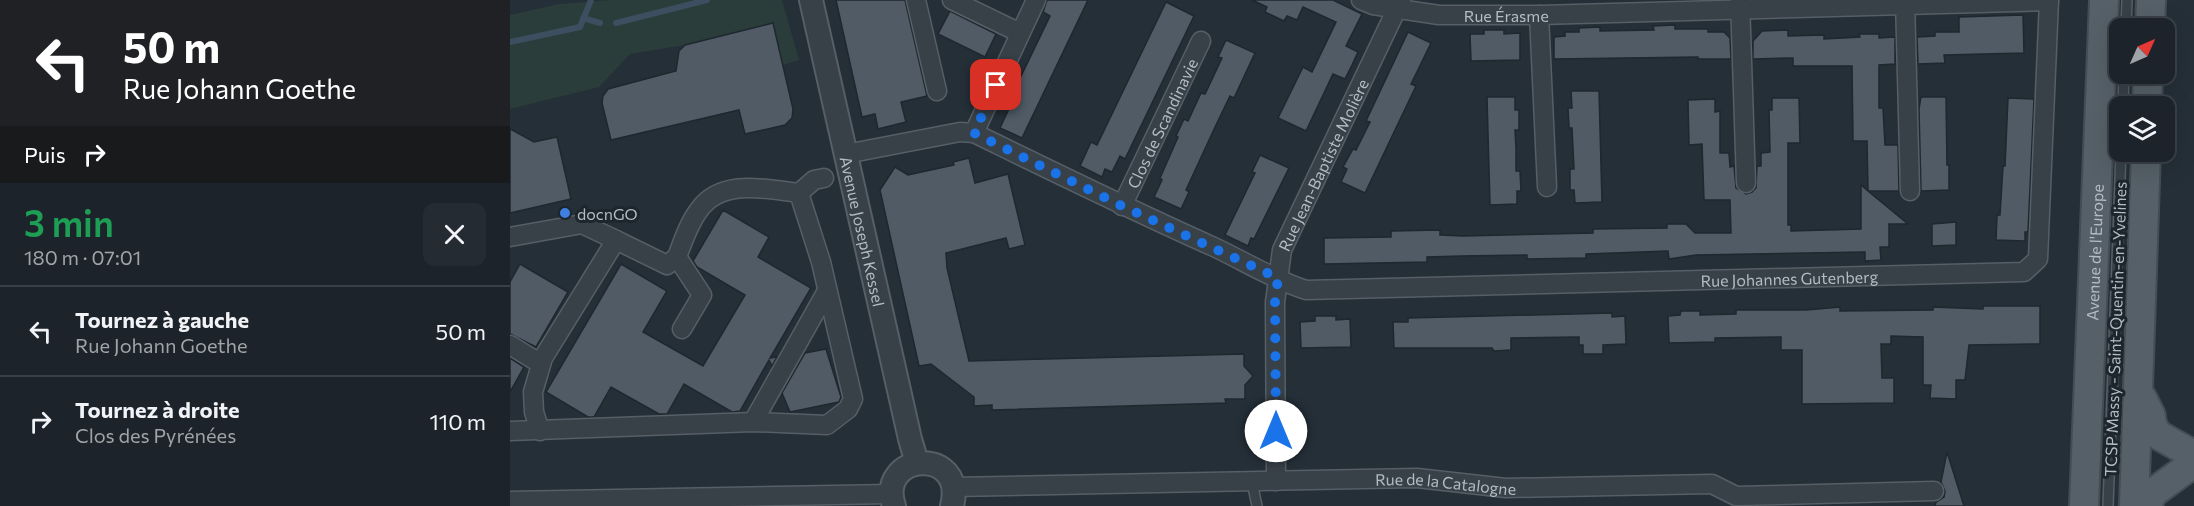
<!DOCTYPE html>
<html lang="fr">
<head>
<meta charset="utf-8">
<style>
  body { margin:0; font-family:Commissioner,sans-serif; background:#252b32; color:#f1f3f6; height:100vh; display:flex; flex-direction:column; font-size:22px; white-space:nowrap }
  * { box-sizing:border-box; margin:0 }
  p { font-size:20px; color:#a0a4a8 }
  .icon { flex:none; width:33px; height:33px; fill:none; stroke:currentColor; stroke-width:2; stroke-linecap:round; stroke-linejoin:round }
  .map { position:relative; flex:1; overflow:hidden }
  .panel { display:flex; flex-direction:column; background:#1c232a; width:510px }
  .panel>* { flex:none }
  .banner { background:#202124; color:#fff; overflow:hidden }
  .needle { width:39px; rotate:45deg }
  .buttons { position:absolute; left:1599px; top:18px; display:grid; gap:12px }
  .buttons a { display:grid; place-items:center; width:66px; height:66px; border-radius:12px; background:#1c232a; box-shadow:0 6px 24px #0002,0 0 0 2px #3a4047; font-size:30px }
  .pin { position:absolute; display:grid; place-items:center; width:51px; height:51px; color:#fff; margin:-26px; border-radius:12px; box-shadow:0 3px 9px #0006 }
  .me { position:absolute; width:66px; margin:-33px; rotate:0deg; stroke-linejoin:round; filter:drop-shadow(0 0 4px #0008) }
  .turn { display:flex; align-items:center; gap:21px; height:126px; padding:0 24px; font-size:27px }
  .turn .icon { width:78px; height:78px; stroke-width:2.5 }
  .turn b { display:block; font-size:42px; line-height:51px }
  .then { display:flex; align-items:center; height:57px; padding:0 24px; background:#0003; gap:12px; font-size:22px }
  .round { display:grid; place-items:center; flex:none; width:63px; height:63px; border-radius:12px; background:#252b32 }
  .headline { display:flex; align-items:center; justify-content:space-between; height:102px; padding:0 24px }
  h1 { font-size:36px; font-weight:600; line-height:45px; color:#1e9e55 }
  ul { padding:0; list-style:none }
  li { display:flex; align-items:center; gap:18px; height:90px; padding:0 24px; border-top:2px solid #3a4047 }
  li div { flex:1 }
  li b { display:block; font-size:22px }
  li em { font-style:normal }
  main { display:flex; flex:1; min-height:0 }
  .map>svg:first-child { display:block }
  .green { fill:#2a3d3b }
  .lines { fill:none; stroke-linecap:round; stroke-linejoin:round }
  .stream { stroke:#3c4e5f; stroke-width:6 }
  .building { fill:#505b66; stroke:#1f272f; stroke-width:1.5 }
  .service-casing { stroke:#565e66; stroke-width:12 }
  .minor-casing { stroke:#565e66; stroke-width:21 }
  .tertiary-casing { stroke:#565e66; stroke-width:26 }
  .primary-casing { stroke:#444c54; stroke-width:32 }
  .service { stroke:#384048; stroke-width:9 }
  .minor { stroke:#384048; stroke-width:18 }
  .tertiary { stroke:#384048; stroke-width:22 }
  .primary { stroke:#566068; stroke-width:28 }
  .route { stroke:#1a73e8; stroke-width:10; stroke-dasharray:0 18 }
  .shop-dot { fill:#3f7fe0; stroke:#1d252d; stroke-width:2 }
  .labels { text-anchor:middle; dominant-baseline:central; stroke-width:6; stroke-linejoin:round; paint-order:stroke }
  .street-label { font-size:16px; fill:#b3bbc4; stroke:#1d252d }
  .poi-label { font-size:16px; fill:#b3bbc4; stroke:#1d252d; text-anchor:start }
</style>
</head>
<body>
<main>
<section class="panel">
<div class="banner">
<div class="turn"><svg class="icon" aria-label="left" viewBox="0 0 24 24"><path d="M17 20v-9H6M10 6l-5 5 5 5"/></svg><div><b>50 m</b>Rue Johann Goethe</div></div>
<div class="then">Puis<svg class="icon" aria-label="right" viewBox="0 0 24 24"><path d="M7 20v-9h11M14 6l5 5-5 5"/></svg></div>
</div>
<div class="headline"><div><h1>3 min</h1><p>180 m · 07:01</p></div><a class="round"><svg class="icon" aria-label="close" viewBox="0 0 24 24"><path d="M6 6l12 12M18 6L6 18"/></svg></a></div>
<ul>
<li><svg class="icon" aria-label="left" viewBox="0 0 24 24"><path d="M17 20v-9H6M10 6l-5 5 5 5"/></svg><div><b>Tournez à gauche</b><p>Rue Johann Goethe</p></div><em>50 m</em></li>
<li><svg class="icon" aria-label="right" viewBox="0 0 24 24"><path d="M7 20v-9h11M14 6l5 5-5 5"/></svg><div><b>Tournez à droite</b><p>Clos des Pyrénées</p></div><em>110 m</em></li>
</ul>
</section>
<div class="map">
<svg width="1684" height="506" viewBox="0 0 1684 506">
  <rect width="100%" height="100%" fill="#252f38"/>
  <!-- green -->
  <path class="green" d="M101,0H272L289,60L273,65L262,23L175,45L120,54L89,87L0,109V15L49,4Z"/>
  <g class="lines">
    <!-- stream -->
    <g class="stream">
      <path d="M73,18L90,23"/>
      <path d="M106,23L197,0"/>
      <path d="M0,42L70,27L81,0"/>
    </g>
  </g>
  <!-- building -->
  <g class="building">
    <path d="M326,0H395L417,96L391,102L396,122L368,129L365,114L352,117Z"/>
    <path d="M537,0H578L512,138L490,128L503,100L500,99L540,16L533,12Z"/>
    <path d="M742,0H823L852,14L836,46L848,52L842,65L835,79L823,74L796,131L768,118L793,67L802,72L826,22L793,7L787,20L777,16L774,21L755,12L757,7Z"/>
    <path d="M656,2L684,16L615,159L610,156L602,172L595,169L592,177L570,166L581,142L587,145Z"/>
    <path d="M440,11L486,34L475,57L428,34Z"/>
    <path d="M1513,15L1514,53L1434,55L1435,63L1408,64L1407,37L1425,36V32H1449V17Z"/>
    <path d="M263,23L283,109L282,118L275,125L235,134L229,110L101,140L92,103L93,96L98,89L166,71L169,51L175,45Z"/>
    <path d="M1165,25V29H1198V32H1214L1220,38L1221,59H1188V57L1044,59V37L1055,36V32H1069V28L1090,27V31L1144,30L1143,26Z"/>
    <path d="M974,30H994V34L1010,33V60L961,61L960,34H974Z"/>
    <path d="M1278,30V36L1314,35V39L1350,37L1349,34H1369V38L1385,37V64L1369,65V108H1373L1375,145H1388L1389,191H1358L1398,224H1379V247H1370L1371,260L1355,261V252L1186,255L1159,259L1158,251L1076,254V258L1017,259V255L951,256L917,257V262L814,264V238L881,237V231L930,230V235L953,236L1083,233V229L1157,228V224H1176L1185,233H1221L1220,200H1194L1192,144L1179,145L1178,100L1205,99V112L1210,111V153H1219L1220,167L1224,166L1226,188L1236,194L1242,192L1246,188L1247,166H1251V153L1260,152L1259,110H1262V98H1289L1290,143H1278V225H1281V231L1351,229V185L1358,191L1357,141H1343L1342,66H1283V58L1243,59V41L1252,31Z"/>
    <path d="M898,32L921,43L901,84L906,86L855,193L831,182L837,169L833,167L843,149L846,150L860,122L856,121Z"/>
    <path d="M716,40L745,53L724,98L720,96L706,125L676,190L679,192L671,209L644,197L652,180L650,178L668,137L666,136L674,119L678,121L691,93L695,94L712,58L708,57Z"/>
    <path d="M1061,91H1089L1092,202L1065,203L1064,190H1060V169H1064L1062,128H1059L1058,108H1062Z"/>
    <path d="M977,97H1005V110H1009V130H1005L1006,148V171H1010L1011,191H1007V204L980,205Z"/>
    <path d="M1411,97H1436L1437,165H1439V190L1411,191L1409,109Z"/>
    <path d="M1498,98L1524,99L1518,232H1515V241L1486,240L1487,215H1490L1493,166H1495Z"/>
    <path d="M0,129L24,142L47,137L61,199L0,213Z"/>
    <path d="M750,155L779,168L744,239L741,238L738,246L715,235L745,173L742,172Z"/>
    <path d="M459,158L465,183L498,174L515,245L499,249L496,238L436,253L437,268L459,361L734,354V366L743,376L735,385V399H715L716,403L482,410V405L464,406V397L421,364L409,366L370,190L385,167L398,175L444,165L443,162Z"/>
    <path d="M213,210L259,237L248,257L301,288L260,358L267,357L262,366L259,360L230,411L222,412L174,384L157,414H149L101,387L84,417H78L36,392L111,264L157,291L133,332L193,366L235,295L187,267L183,261Z"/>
    <path d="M1446,222V245L1422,246V224Z"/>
    <path d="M10,264L58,292L26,347L0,334V282Z"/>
    <path d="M1473,306H1530V344L1459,345L1455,380H1446V399L1420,398L1421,385H1413V337L1381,336V344H1371L1372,378H1384V403L1292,404V350H1271V337L1205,338V342L1159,343L1158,316L1170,315L1171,311H1190V315L1226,314V310H1296L1330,307V311L1423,310V307L1473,309Z"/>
    <path d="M1102,313V317L1115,316L1116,344L1093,345V354H1073V345H1069V337L1001,338V350L984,351L982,348H884L883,322H898V318Z"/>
    <path d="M805,316H826V320L840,319L841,347L791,348L790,322L805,321Z"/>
    <path d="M316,349L331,397L329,402L280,412L272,393L295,353Z"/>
    <path d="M0,358L14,367L0,392Z"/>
    <path d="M1437,452L1454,506H1425L1426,502L1434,497L1435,491L1431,482Z"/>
  </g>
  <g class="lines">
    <defs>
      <g id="service">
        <path d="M1616,28L1617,0"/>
        <path d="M1613,106L1614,74"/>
        <path d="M742,482L747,506"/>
        <path d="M1598,506L1611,152"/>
      </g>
      <g id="minor">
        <path d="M406,0L427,91"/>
        <path d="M442,0L510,33"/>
        <path id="s1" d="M851,0L863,5L929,15H1029L1539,1"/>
        <path d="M1230,0L1236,183"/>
        <path d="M1395,0L1400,191"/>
        <path d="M1029,15L1037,187"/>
        <path d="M464,133L526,0"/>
        <path id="s2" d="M336,154L450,132L464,133C544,172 623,211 704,247C734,261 764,280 796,290L1514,272L1528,259L1539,0"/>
        <path d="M289,193L304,180L314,178"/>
        <path id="s3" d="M612,206L691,41"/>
        <path d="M0,237L72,224L106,240"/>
        <path d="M0,345L31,364"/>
        <path d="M243,422L317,291"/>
        <path d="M0,431L243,422L317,425L338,409L343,399L311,262L289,193C256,189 211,178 189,210C179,223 173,241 167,257L192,295L172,329"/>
        <path d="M30,431L24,412L23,392L33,358L106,240L157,265L167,257"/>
        <path id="s4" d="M766,481L765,302L772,250L891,0"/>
        <path id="s5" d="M444,487L907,478L996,488L1202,484L1226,496L1424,491"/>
        <path d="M0,501L381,494"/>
      </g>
      <g id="tertiary">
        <path id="s6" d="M301,0L400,439L407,463"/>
        <path d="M384,506C366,452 457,446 442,506"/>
      </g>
      <g id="primary">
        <path d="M1640,28L1641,0"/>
        <path d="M1637,106L1638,74"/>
        <path d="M1632,398L1641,416V421L1645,431L1650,436L1684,455"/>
        <path id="s7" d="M1574,506L1594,0"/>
        <path d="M1624,506L1636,152"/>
        <path d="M1638,506L1641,495L1644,492L1684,463"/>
      </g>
    </defs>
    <!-- service casing -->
    <use href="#service" class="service-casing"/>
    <!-- minor casing -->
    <use href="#minor" class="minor-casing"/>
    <!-- tertiary casing -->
    <use href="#tertiary" class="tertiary-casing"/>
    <!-- primary casing -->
    <use href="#primary" class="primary-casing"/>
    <!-- service -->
    <use href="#service" class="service"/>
    <!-- minor -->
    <use href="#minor" class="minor"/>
    <!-- tertiary -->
    <use href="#tertiary" class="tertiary"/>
    <!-- primary -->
    <use href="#primary" class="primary"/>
  </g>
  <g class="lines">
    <!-- route -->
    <path class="route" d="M486,85L464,133L612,206L768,278L765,302L766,431"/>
  </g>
  <!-- markers -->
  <circle class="shop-dot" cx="55" cy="213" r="6"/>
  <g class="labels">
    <!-- street labels -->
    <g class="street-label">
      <text stroke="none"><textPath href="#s1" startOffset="147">Rue Érasme</textPath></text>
      <text stroke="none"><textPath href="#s3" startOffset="92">Clos de Scandinavie</textPath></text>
      <text stroke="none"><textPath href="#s4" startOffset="326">Rue Jean-Baptiste Molière</textPath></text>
      <text stroke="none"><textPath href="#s6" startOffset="237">Avenue Joseph Kessel</textPath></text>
      <text stroke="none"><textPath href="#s7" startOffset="254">Avenue de l'Europe</textPath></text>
      <text stroke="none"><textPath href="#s2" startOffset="981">Rue Johannes Gutenberg</textPath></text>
      <text transform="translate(1605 329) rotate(-88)">TCSP Massy - Saint-Quentin-en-Yvelines</text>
      <text stroke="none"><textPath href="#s5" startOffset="492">Rue de la Catalogne</textPath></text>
    </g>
    <!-- poi labels -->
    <g class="poi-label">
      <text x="67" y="213">docnGO</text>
    </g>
  </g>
</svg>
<div class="buttons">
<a><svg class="needle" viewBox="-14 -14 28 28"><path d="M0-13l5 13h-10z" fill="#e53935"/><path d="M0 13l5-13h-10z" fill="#a0a4a8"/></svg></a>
<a><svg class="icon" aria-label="layers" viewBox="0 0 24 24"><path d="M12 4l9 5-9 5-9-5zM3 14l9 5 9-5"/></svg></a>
</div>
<div class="pin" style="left:486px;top:85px;background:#d93025"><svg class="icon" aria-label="arrive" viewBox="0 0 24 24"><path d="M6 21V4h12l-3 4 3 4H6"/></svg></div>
<svg class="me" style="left:766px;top:431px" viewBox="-20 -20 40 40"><circle r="19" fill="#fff"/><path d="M0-13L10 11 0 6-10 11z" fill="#1a73e8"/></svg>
</div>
</main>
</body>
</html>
